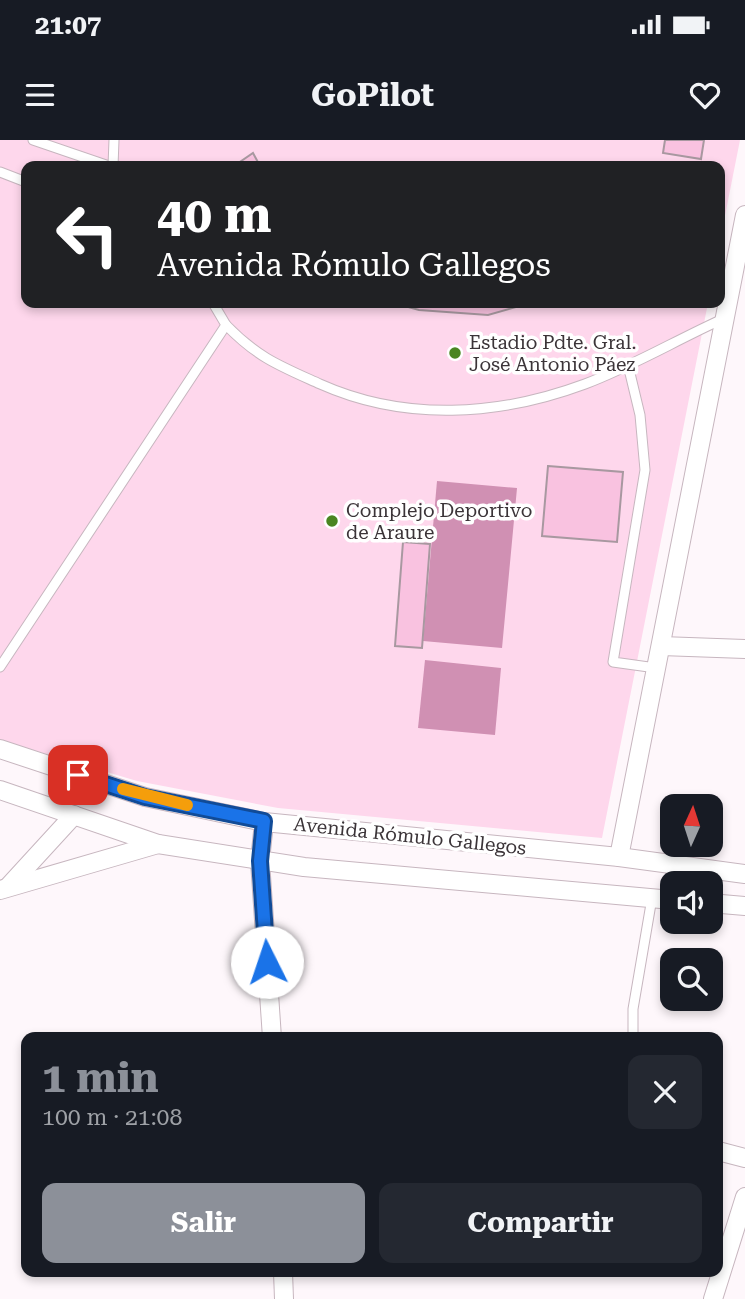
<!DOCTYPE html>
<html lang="es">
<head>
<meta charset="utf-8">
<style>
  body { margin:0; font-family:"Roboto Serif",serif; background:#242831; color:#f1f3f6; height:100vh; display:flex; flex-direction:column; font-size:26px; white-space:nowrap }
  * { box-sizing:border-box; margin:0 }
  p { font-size:23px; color:#9ea1a6 }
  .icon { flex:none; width:38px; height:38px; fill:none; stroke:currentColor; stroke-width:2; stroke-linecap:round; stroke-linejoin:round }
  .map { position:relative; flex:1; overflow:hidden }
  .side { position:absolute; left:21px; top:892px; width:702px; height:245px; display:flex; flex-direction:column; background:#171b24; border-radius:14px; box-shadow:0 4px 10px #0003 }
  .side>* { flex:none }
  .hud { position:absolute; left:21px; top:21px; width:704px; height:147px; border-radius:14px; box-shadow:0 4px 10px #0003; background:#202124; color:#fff; overflow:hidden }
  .needle { width:46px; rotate:3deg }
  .tools { position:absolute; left:660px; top:654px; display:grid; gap:14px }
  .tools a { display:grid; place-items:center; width:63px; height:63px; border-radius:14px; background:#171b24; box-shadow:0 4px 10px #0003; font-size:35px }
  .pin { position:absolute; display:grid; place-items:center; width:60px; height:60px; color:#fff; margin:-30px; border-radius:14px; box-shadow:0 4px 10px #0006 }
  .me { position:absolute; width:77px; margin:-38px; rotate:356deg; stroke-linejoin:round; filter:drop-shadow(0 0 5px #0008) }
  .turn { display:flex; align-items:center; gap:24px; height:147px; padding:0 21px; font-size:32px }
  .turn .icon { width:91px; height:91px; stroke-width:2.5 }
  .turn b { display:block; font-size:49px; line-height:60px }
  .round { display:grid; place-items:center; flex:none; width:74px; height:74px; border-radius:14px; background:#242831 }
  .summary { display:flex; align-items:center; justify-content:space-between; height:119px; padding:0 21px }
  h1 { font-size:42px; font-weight:700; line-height:52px; color:#8c9099 }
  .action { display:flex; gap:14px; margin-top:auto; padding:14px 21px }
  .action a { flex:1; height:80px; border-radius:14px; background:#8c9099; color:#fff; font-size:28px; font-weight:700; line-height:80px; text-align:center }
  .action a+a { background:#242831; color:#f1f3f6 }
  .status { display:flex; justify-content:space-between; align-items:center; height:49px; padding:0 35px; background:#171b24; direction:ltr }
  .status svg { height:19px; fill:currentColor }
  header { display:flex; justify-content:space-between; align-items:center; height:91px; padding:0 21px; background:#171b24; font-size:32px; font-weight:700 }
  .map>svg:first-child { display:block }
  .pitch { fill:#fed7ec }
  .water { fill:#d090b3 }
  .building { fill:#f9c2e0; stroke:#a898a0; stroke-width:2 }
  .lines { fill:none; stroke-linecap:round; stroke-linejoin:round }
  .service-casing { stroke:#c7b6bf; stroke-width:11 }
  .minor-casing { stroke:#c7b6bf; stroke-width:20 }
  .service { stroke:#fff; stroke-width:9 }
  .minor { stroke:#fff; stroke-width:18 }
  .route-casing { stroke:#114b97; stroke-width:18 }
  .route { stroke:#1a73e8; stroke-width:12 }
  .slow { stroke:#f59e0b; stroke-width:12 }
  .poi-dot { fill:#4a8521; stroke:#fff; stroke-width:2.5 }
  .labels { text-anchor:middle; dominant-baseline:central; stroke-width:7; stroke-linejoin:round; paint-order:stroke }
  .poi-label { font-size:19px; fill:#3b3438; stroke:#fff; text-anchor:start }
  .street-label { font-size:19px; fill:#3b3438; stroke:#fff }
</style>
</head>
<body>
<div class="status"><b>21:07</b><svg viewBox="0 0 49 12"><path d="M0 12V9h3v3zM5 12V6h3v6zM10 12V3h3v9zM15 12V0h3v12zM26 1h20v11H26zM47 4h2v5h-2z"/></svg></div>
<header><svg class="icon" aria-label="menu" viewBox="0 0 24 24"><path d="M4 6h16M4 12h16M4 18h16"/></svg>GoPilot<svg class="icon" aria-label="heart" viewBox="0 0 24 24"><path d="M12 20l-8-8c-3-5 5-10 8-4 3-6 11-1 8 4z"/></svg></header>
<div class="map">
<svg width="745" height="1159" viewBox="0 0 745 1159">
  <rect width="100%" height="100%" fill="#fef7fb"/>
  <!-- pitch -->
  <path class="pitch" d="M0,0H740L719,106V26H26V163H708L602,698L278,668L137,641L0,600Z"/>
  <!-- water -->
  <g class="water">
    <path d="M437,341L517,348L502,508L423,501Z"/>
    <path d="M425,520L501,528L495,595L418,588Z"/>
  </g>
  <!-- building -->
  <g class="building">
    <path d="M665,0H704L701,19L663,13Z"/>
    <path d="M253,13L260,26H234Z"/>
    <path d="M394,163H530L488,175L419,170Z"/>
    <path d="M548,326L623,332L617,402L542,396Z"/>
    <path d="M403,402L430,404L422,508L395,506Z"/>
  </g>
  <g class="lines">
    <defs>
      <g id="service">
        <path d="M33,0L109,26"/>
        <path d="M113,26L114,0"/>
        <path d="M0,32L26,42"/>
        <path d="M226,185C258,218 280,226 320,244C405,282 499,276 585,244C633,226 678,199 725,178"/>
        <path d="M628,225L640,275L645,330L613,522L656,528"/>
        <path d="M0,527L226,185L213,163"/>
        <path d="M633,896V869L652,758"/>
      </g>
      <g id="minor">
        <path d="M661,506L745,509"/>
        <path d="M0,609L145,657L264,682L619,717L745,734"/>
        <path d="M0,650L158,704L304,727L672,760"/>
        <path d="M264,682L260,721L272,898"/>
        <path d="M619,717L745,75"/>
        <path d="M8,747L74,675"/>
        <path d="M0,750L158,704"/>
        <path d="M710,763L745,766"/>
        <path d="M718,1011L745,1018"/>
        <path d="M283,1132L284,1159"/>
        <path d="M713,1159L745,1057"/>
      </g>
    </defs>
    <!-- service casing -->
    <use href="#service" class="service-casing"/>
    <!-- minor casing -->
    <use href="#minor" class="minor-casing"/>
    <!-- service -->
    <use href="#service" class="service"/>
    <!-- minor -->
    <use href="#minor" class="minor"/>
  </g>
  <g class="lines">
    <defs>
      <path id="route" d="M78,635L145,657L264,681L260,721L267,822"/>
    </defs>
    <!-- route casing -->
    <use href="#route" class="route-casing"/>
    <!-- route -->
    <use href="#route" class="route"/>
    <!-- slow -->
    <path class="slow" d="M123,649L187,665"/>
  </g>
  <!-- markers -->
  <g class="poi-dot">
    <circle cx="455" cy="213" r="7"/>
    <circle cx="332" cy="381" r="7"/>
  </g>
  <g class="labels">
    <!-- poi labels -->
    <g class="poi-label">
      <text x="469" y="202">Estadio Pdte. Gral.<tspan x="469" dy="22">José Antonio Páez</tspan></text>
      <text x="346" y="370">Complejo Deportivo<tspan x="346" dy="22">de Araure</tspan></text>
    </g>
    <!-- street labels -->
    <g class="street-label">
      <text transform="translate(410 696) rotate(6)">Avenida Rómulo Gallegos</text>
    </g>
  </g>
</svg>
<div class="tools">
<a><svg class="needle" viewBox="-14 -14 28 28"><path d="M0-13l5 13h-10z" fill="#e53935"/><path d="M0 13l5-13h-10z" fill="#9ea1a6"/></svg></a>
<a><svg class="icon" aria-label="sound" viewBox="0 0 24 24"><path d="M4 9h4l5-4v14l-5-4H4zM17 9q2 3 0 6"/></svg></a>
<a><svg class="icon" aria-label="search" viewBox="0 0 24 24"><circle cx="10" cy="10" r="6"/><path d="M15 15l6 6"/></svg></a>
</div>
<div class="pin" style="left:78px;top:635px;background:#d93025"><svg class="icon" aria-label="arrive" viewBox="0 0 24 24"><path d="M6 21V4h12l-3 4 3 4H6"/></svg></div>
<svg class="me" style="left:267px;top:822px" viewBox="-20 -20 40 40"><circle r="19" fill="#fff"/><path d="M0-13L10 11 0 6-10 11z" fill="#1a73e8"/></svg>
<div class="hud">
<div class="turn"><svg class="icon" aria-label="left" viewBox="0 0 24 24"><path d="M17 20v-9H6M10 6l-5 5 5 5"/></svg><div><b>40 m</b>Avenida Rómulo Gallegos</div></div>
</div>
<section class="side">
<div class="summary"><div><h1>1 min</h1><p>100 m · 21:08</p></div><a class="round"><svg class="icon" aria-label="close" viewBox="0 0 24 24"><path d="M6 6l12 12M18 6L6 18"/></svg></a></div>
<div class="action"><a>Salir</a><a>Compartir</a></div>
</section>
</div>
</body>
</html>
